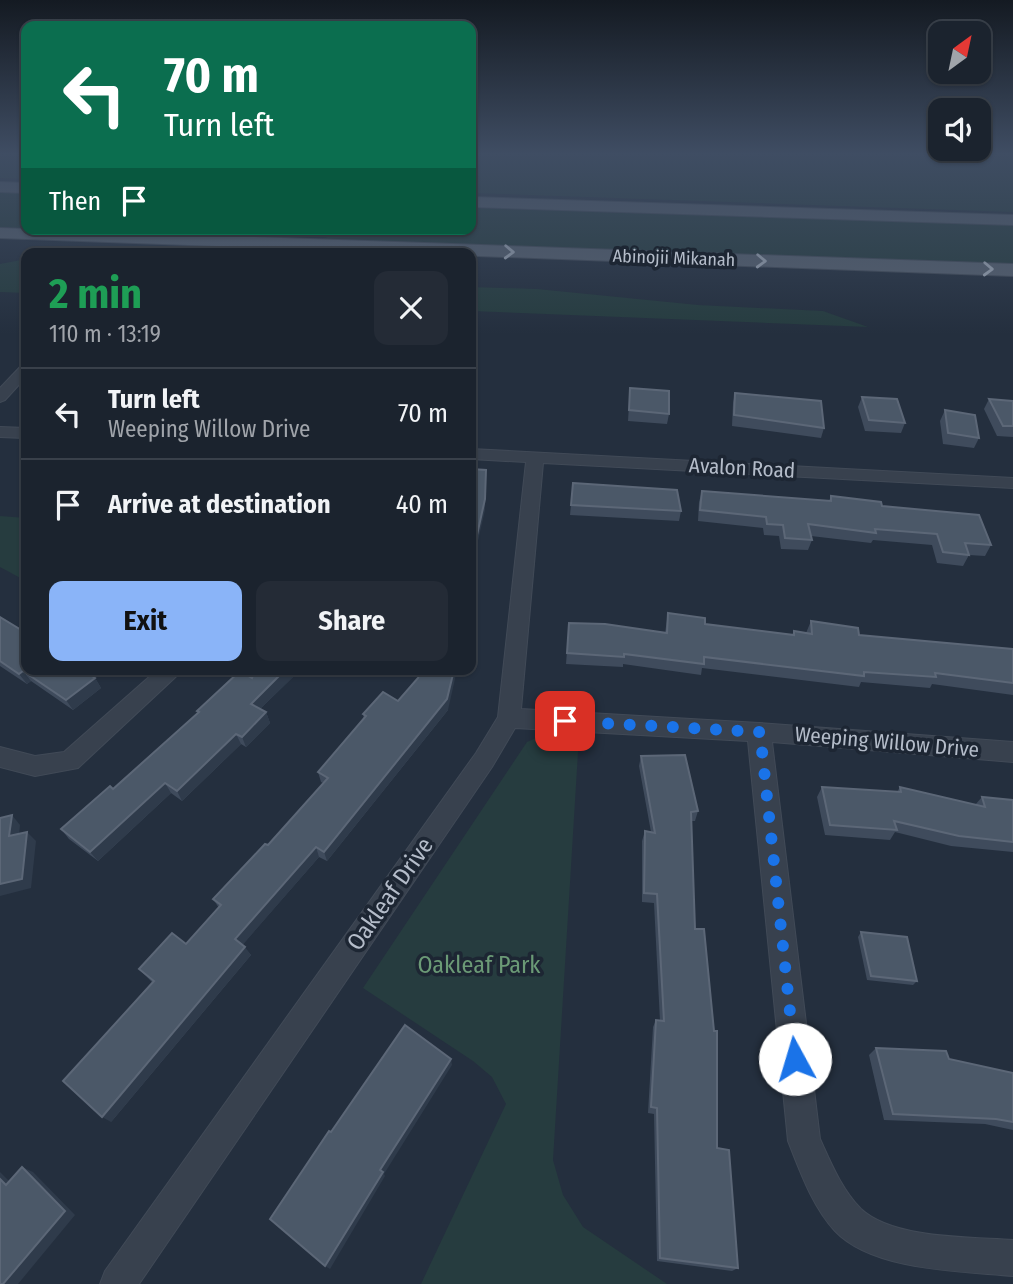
<!DOCTYPE html>
<html lang="en">
<head>
<meta charset="utf-8">
<style>
  body { margin:0; font-family:"Fira Sans Condensed",sans-serif; background:#242b36; color:#f1f3f6; height:100vh; display:flex; flex-direction:column; font-size:26px; white-space:nowrap }
  * { box-sizing:border-box; margin:0 }
  p { font-size:23px; color:#a0a4aa }
  .icon { flex:none; width:38px; height:38px; fill:none; stroke:currentColor; stroke-width:2; stroke-linecap:round; stroke-linejoin:round }
  .map { position:relative; flex:1; overflow:hidden }
  .side { position:absolute; left:21px; top:248px; width:455px; height:427px; display:flex; flex-direction:column; background:#1b232e; border-radius:14px; box-shadow:0 2px 5px #0004,0 0 0 2px #39404a }
  .side>* { flex:none }
  .guide { position:absolute; left:21px; top:21px; width:455px; height:214px; border-radius:14px; box-shadow:0 2px 5px #0004,0 0 0 2px #39404a; background:#0b6e4f; color:#fff; overflow:hidden }
  .needle { width:46px; rotate:33deg }
  .tools { position:absolute; left:928px; top:21px; display:grid; gap:14px }
  .tools a { display:grid; place-items:center; width:63px; height:63px; border-radius:14px; background:#1b232e; box-shadow:0 2px 5px #0004,0 0 0 2px #39404a; font-size:35px }
  .pin { position:absolute; display:grid; place-items:center; width:60px; height:60px; color:#fff; margin:-30px; border-radius:14px; box-shadow:0 4px 10px #0006 }
  .me { position:absolute; width:77px; margin:-38px; rotate:354deg; stroke-linejoin:round; filter:drop-shadow(0 0 5px #0008) }
  .turn { display:flex; align-items:center; gap:24px; height:147px; padding:0 28px; font-size:32px }
  .turn .icon { width:91px; height:91px; stroke-width:2.5 }
  .turn b { display:block; font-size:49px; line-height:60px }
  .then { display:flex; align-items:center; height:66px; padding:0 28px; background:#0003; gap:14px; font-size:26px }
  .round { display:grid; place-items:center; flex:none; width:74px; height:74px; border-radius:14px; background:#242b36 }
  .headline { display:flex; align-items:center; justify-content:space-between; height:119px; padding:0 28px }
  h1 { font-size:42px; font-weight:700; line-height:52px; color:#1e9e55 }
  .cta { display:flex; gap:14px; margin-top:auto; padding:14px 28px }
  .cta a { flex:1; height:80px; border-radius:14px; background:#8ab4f8; color:#111; font-size:28px; font-weight:700; line-height:80px; text-align:center }
  .cta a+a { background:#242b36; color:#f1f3f6 }
  ul { padding:0; list-style:none }
  li { display:flex; align-items:center; gap:21px; height:91px; padding:0 28px; border-top:2px solid #39404a }
  li div { flex:1 }
  li b { display:block; font-size:26px }
  li em { font-style:normal }
  .map>svg:first-child { display:block }
  .green { fill:#263c3f }
  .lines { fill:none; stroke-linecap:round; stroke-linejoin:round }
  .minor-casing { stroke:#414a57; stroke-width:2 }
  .primary-casing { stroke:#414a57; stroke-width:2 }
  .minor { fill:#38414e; fill-rule:evenodd }
  .primary { fill:#56606e; fill-rule:evenodd }
  .wall { fill:#3f4b5c }
  .shaded-wall { fill:#2f3b4b }
  .building { fill:#4b5868; stroke:#5c6777; stroke-width:2 }
  .oneway { stroke:#a1aab7 }
  .route { stroke:#1a73e8; stroke-width:12; stroke-dasharray:0 21.6 }
  .labels { text-anchor:middle; dominant-baseline:central; stroke-width:7; stroke-linejoin:round; paint-order:stroke }
  .far-street-label { font-size:18px; fill:#b4bcc9; stroke:#1d2633 }
  .street-label { font-size:21px; fill:#b4bcc9; stroke:#1d2633 }
  .near-street-label { font-size:24px; fill:#b4bcc9; stroke:#1d2633 }
  .near-park-label { font-size:24px; fill:#6b9a76; stroke:#1d2633 }
</style>
</head>
<body>
<div class="map">
<svg width="1013" height="1284" viewBox="0 0 1013 1284">
  <rect width="100%" height="100%" fill="#242f3e"/>
  <!-- green -->
  <g class="green">
    <path d="M0,154H26V179L0,178Z"/>
    <path d="M471,154H1013V212L471,193Z"/>
    <path d="M0,192L26,193V228L0,227Z"/>
    <path d="M471,208L1013,225V266L315,242L347,229H471Z"/>
    <path d="M80,229H321L299,235Z"/>
    <path d="M26,259V293L0,292V264Z"/>
    <path d="M471,287L537,289L698,305L823,311L868,327L471,311Z"/>
    <path d="M0,516L26,518V581L0,567Z"/>
    <path d="M545,734L579,736L553,1160L563,1195L583,1227L667,1284H421L506,1104L492,1077L473,1061L363,988L527,742Z"/>
  </g>
  <g class="lines">
    <defs>
      <g id="minor">
        <path d="M26,365V377L5,400L0,402V388L21,366Z"/>
        <path d="M0,427L26,428V438L0,437Z"/>
        <path d="M471,449L1013,478V488L543,463L521,709L759,723L1013,742V762L772,742L820,1139C831,1163 842,1190 861,1209C893,1239 971,1237 1013,1240V1276C961,1271 873,1271 835,1231C812,1206 800,1171 788,1141L748,741L515,728L492,767L139,1284H100L105,1271L476,753L498,717L526,462L471,459Z"/>
        <path d="M157,670H183L78,768L35,776L0,767V747L35,756L64,752Z"/>
      </g>
      <g id="primary">
        <path d="M0,182L26,183V193L0,192Z"/>
        <path d="M471,197L1013,215V225L471,207Z"/>
        <path d="M0,228L1013,264V276L0,238Z"/>
      </g>
    </defs>
    <!-- minor casing -->
    <use href="#minor" class="minor-casing"/>
    <!-- primary casing -->
    <use href="#primary" class="primary-casing"/>
    <!-- minor -->
    <use href="#minor" class="minor"/>
    <!-- primary -->
    <use href="#primary" class="primary"/>
  </g>
  <!-- wall -->
  <g class="wall">
    <path d="M630,388L669,414L667,424L628,421Z"/>
    <path d="M735,393L824,428L821,438L732,426L733,403Z"/>
    <path d="M862,397L905,423L901,433L865,431L858,407Z"/>
    <path d="M989,399L1013,401V437L997,436L984,409Z"/>
    <path d="M945,410L979,438L974,448L943,444L940,421Z"/>
    <path d="M573,483L681,511L679,521L570,515Z"/>
    <path d="M702,491L829,501L831,496L882,506L991,545L985,556L969,555L963,566L937,563L932,545L873,540L871,543L811,536L812,540L808,550L781,549L779,536L764,535L763,528L698,521L699,502Z"/>
    <path d="M668,613L705,624L792,635L794,631L806,633L811,621L859,635L1013,649V695L932,684L930,688L861,682L859,687L702,668L701,675L623,664V667L566,664L569,623L665,633Z"/>
    <path d="M0,617L26,670L95,678L101,688L73,710L31,681L27,684L0,666Z"/>
    <path d="M255,670H302L301,674H296L260,709L266,712L270,723L246,747L241,744L182,801L171,793L98,861L69,839L61,829L113,789L198,713L197,711L252,678Z"/>
    <path d="M418,678L448,710L327,861L319,857L242,945L251,955L111,1122L153,983L139,969L186,944L219,908L213,899L268,845L323,783L321,782L318,772L364,719L363,714L398,701Z"/>
    <path d="M641,756L698,811L695,821H691L695,929L717,1148L738,1268L732,1271L657,1261L654,1114L648,1113L653,1027L656,1020L660,1021L654,903L642,902V841L645,831L651,832L639,766Z"/>
    <path d="M822,787L897,792L900,787L975,805L982,797L1013,800V852L951,846L895,832L890,840L825,835L817,797Z"/>
    <path d="M861,932L917,981L913,985L867,980L858,937Z"/>
    <path d="M876,1048L949,1059L1013,1073V1130L985,1124L884,1120L869,1055Z"/>
  </g>
  <!-- shaded-wall -->
  <g class="shaded-wall">
    <path d="M486,470L485,510L475,554L471,567V555Z"/>
    <path d="M285,670H295L296,674L255,714L251,704Z"/>
    <path d="M454,670H457L448,710L327,861L324,852Z"/>
    <path d="M23,671L31,681L27,684L19,674Z"/>
    <path d="M95,678L101,688L73,710L66,700Z"/>
    <path d="M266,712L270,723L246,747L242,737Z"/>
    <path d="M236,734L241,744L182,801L177,791Z"/>
    <path d="M165,783L171,793L98,861L90,852Z"/>
    <path d="M12,815L20,825L18,845L9,836Z"/>
    <path d="M27,832L36,841L31,888L0,896V884Z"/>
    <path d="M316,847L319,857L240,948L235,939Z"/>
    <path d="M245,947L251,955L111,1122L102,1117Z"/>
    <path d="M451,1059L452,1065L384,1174L385,1176L330,1269L325,1266L380,1170Z"/>
    <path d="M22,1167L33,1172L75,1215L18,1284H3Z"/>
    <path d="M0,1172L18,1190L6,1185L0,1179Z"/>
  </g>
  <!-- building -->
  <g class="building">
    <path d="M630,388L669,391V414L629,410Z"/>
    <path d="M735,393L821,401L824,428L734,415Z"/>
    <path d="M862,397L897,399L905,423L869,420Z"/>
    <path d="M989,399L1013,401V426H1003Z"/>
    <path d="M945,410L975,415L979,438L948,433Z"/>
    <path d="M471,469L486,470L485,499L475,544L471,555Z"/>
    <path d="M573,483L677,490L681,511L571,505Z"/>
    <path d="M702,491L831,501V496L881,502L882,506L979,515L991,545L965,543L969,555L943,552L937,534L875,529L876,533L808,524L812,540L785,538L783,525L767,524L766,517L700,510Z"/>
    <path d="M668,613L705,618V624L794,635V631L812,634L811,621L858,628L859,635L1013,649V683L935,673L936,677L864,672V676L704,657V664L624,654V657L567,653L569,623L605,624L667,633Z"/>
    <path d="M0,617L23,631L26,628V670H83L95,678L66,700L23,671L19,674L0,661Z"/>
    <path d="M255,670H285L251,704L266,712L242,737L236,734L177,791L165,783L90,852L61,829L110,786L113,789L199,712L197,711L240,671L252,678Z"/>
    <path d="M421,670H454L447,699L324,852L316,847L235,939L245,947L102,1117L63,1081L154,981L139,969L172,933L186,944L221,905L213,899L265,844L268,845L328,778L318,772L366,716L363,714L383,692L398,701L418,678Z"/>
    <path d="M685,755L698,811L691,812L695,929H704L714,1031H717V1148L729,1150L738,1268L660,1258L657,1108L651,1107L656,1020L664,1021L657,894L644,893L645,831L655,833L641,756Z"/>
    <path d="M822,787L901,792L900,787L985,807L982,797L1013,800V842L959,836L894,821L897,830L830,825Z"/>
    <path d="M12,815L9,836L27,832L22,879L0,884V818Z"/>
    <path d="M861,932L907,937L917,981L871,976Z"/>
    <path d="M405,1025L451,1059L380,1170L383,1172L325,1266L270,1219L329,1131L331,1132Z"/>
    <path d="M876,1048L946,1051L949,1059L1013,1073V1122L996,1119L893,1114Z"/>
    <path d="M22,1167L65,1211L3,1284H0V1179L6,1185Z"/>
  </g>
  <!-- one-way arrows -->
  <defs><path id="oneway-chevron" d="M-2-3.5L2.5 0L-2 3.5" fill="none" stroke-width="1.6" stroke-linecap="round" stroke-linejoin="round" transform="scale(1.75)"/></defs>
  <g class="oneway">
    <use href="#oneway-chevron" transform="translate(509 252) rotate(2)"/>
    <use href="#oneway-chevron" transform="translate(761 261) rotate(2)"/>
    <use href="#oneway-chevron" transform="translate(988 269) rotate(2)"/>
  </g>
  <!-- sky -->
  <linearGradient id="sky" x2="0" y2="1"><stop stop-color="#141a22"/><stop offset="0.46" stop-color="#3f4d63"/><stop offset="1" stop-color="#3f4d63" stop-opacity="0"/></linearGradient>
  <rect width="1013" height="334" fill="url(#sky)"/>
  <g class="lines">
    <!-- route -->
    <path class="route" d="M565,721L760,732L795,1059"/>
  </g>
  <g class="labels">
    <!-- far-street labels -->
    <g class="far-street-label">
      <text transform="translate(674 258) rotate(2)">Abinojii Mikanah</text>
    </g>
    <!-- street labels -->
    <g class="street-label">
      <text transform="translate(742 468) rotate(3)">Avalon Road</text>
      <text transform="translate(887 742) rotate(5)">Weeping Willow Drive</text>
    </g>
    <!-- near-street labels -->
    <g class="near-street-label">
      <text transform="translate(390 894) rotate(-55)">Oakleaf Drive</text>
    </g>
    <!-- near-park labels -->
    <g class="near-park-label">
      <text x="479" y="965">Oakleaf Park</text>
    </g>
  </g>
</svg>
<div class="tools">
<a><svg class="needle" viewBox="-14 -14 28 28"><path d="M0-13l5 13h-10z" fill="#e53935"/><path d="M0 13l5-13h-10z" fill="#a0a4aa"/></svg></a>
<a><svg class="icon" aria-label="sound" viewBox="0 0 24 24"><path d="M4 9h4l5-4v14l-5-4H4zM17 9q2 3 0 6"/></svg></a>
</div>
<div class="pin" style="left:565px;top:721px;background:#d93025"><svg class="icon" aria-label="arrive" viewBox="0 0 24 24"><path d="M6 21V4h12l-3 4 3 4H6"/></svg></div>
<svg class="me" style="left:795px;top:1059px" viewBox="-20 -20 40 40"><circle r="19" fill="#fff"/><path d="M0-13L10 11 0 6-10 11z" fill="#1a73e8"/></svg>
<div class="guide">
<div class="turn"><svg class="icon" aria-label="left" viewBox="0 0 24 24"><path d="M17 20v-9H6M10 6l-5 5 5 5"/></svg><div><b>70 m</b>Turn left</div></div>
<div class="then">Then<svg class="icon" aria-label="arrive" viewBox="0 0 24 24"><path d="M6 21V4h12l-3 4 3 4H6"/></svg></div>
</div>
<section class="side">
<div class="headline"><div><h1>2 min</h1><p>110 m · 13:19</p></div><a class="round"><svg class="icon" aria-label="close" viewBox="0 0 24 24"><path d="M6 6l12 12M18 6L6 18"/></svg></a></div>
<ul>
<li><svg class="icon" aria-label="left" viewBox="0 0 24 24"><path d="M17 20v-9H6M10 6l-5 5 5 5"/></svg><div><b>Turn left</b><p>Weeping Willow Drive</p></div><em>70 m</em></li>
<li><svg class="icon" aria-label="arrive" viewBox="0 0 24 24"><path d="M6 21V4h12l-3 4 3 4H6"/></svg><div><b>Arrive at destination</b></div><em>40 m</em></li>
</ul>
<div class="cta"><a>Exit</a><a>Share</a></div>
</section>
</div>
</body>
</html>
